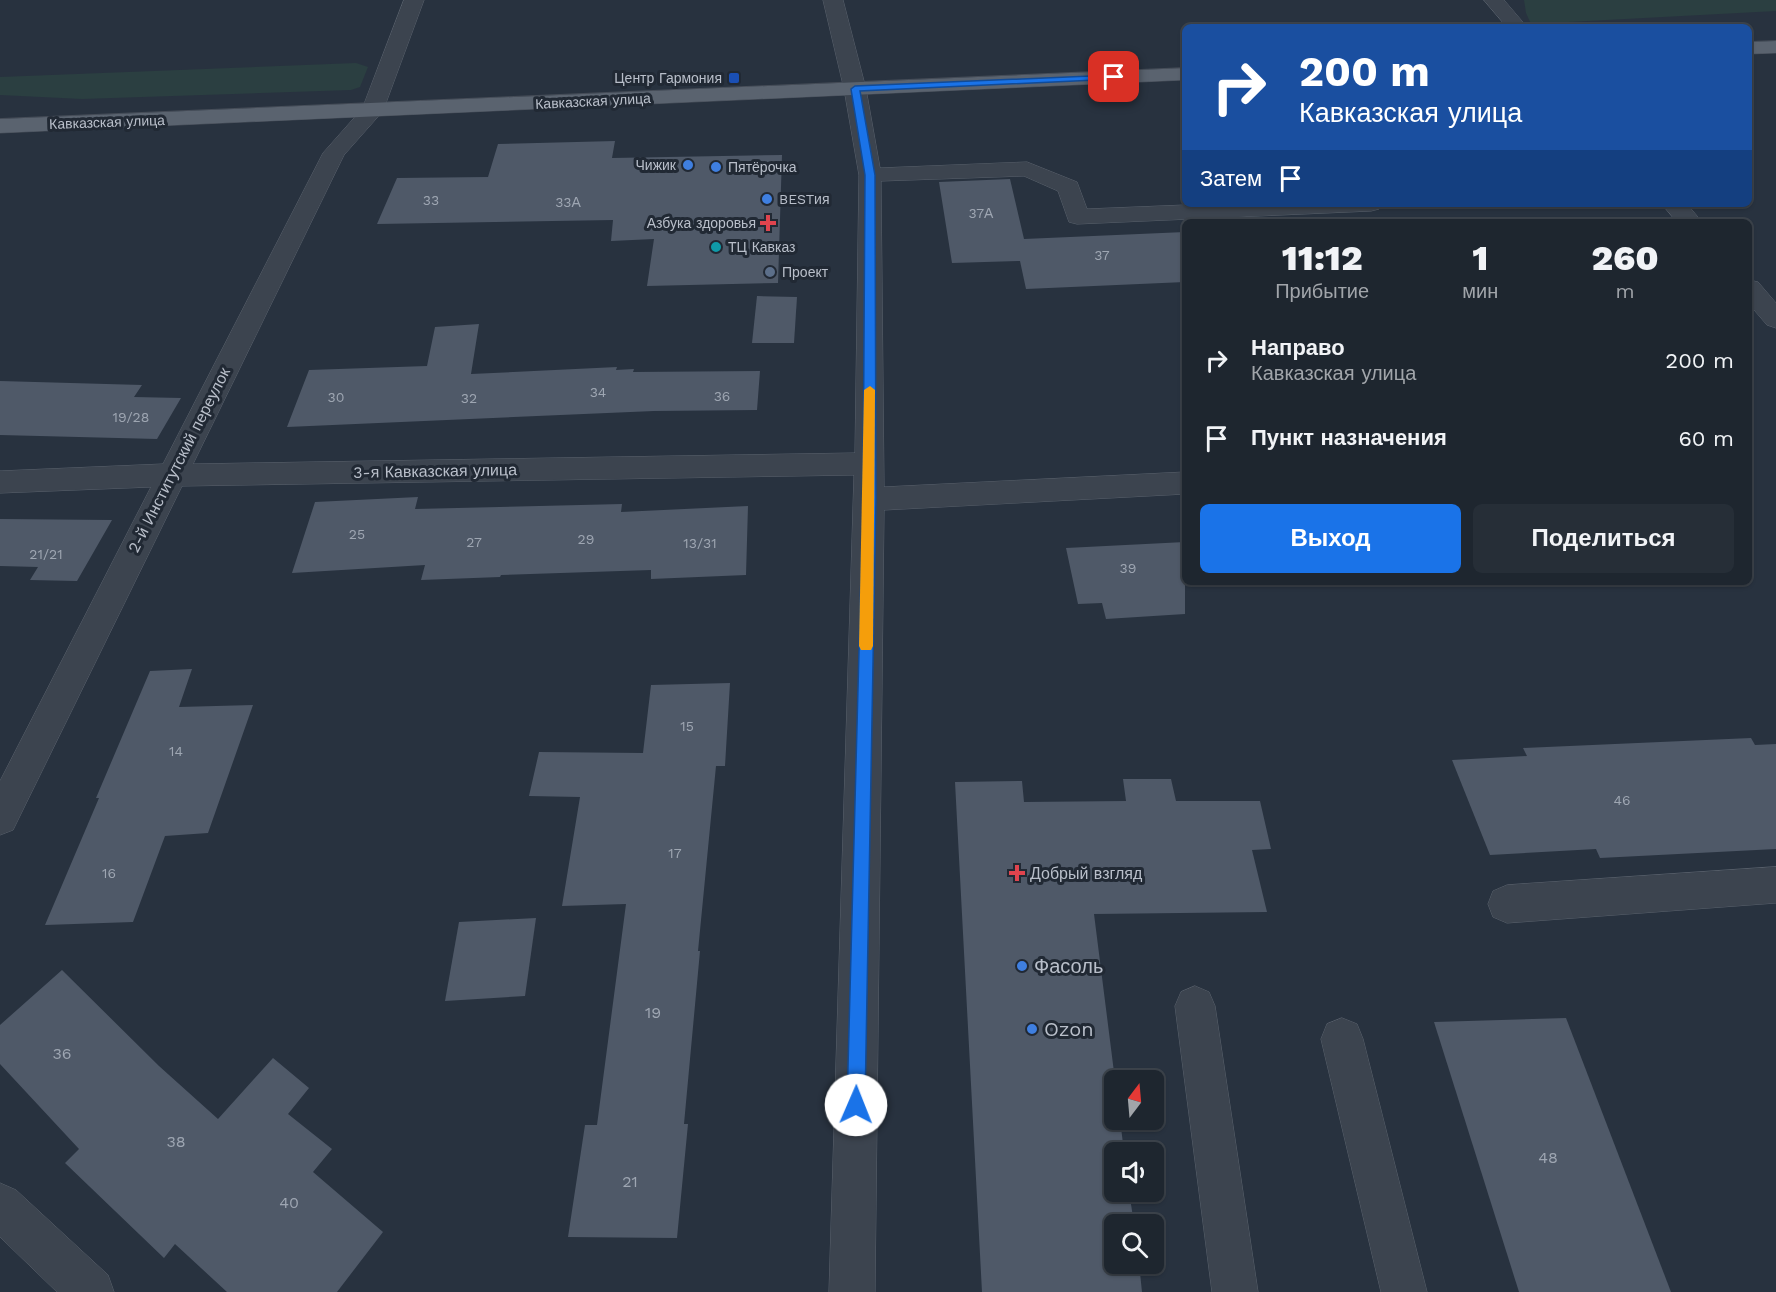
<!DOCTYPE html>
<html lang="ru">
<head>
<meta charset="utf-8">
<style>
  body { margin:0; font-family:"Work Sans",sans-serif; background:#262e37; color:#f1f3f6; height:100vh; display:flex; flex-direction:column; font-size:22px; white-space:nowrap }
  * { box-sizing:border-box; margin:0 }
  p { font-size:20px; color:#a1a5aa }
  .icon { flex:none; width:33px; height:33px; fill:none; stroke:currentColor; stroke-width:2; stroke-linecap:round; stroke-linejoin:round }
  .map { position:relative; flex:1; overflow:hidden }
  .sheet { position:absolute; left:1182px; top:219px; width:570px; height:366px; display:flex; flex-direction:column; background:#1e262f; border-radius:9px; box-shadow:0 2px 4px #0004,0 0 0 2px #3c434b }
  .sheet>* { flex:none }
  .guide { position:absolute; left:1182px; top:24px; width:570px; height:183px; border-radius:9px; box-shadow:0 2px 4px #0004,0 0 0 2px #3c434b; background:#1a4fa0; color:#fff; overflow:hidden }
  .needle { width:39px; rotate:16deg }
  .controls { position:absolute; left:1104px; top:1070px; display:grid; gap:12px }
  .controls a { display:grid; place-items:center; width:60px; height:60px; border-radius:9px; background:#1e262f; box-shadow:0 2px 4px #0004,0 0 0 2px #3c434b; font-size:30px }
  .pin { position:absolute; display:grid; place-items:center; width:51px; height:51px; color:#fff; margin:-26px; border-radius:12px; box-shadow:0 3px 9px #0006 }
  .me { position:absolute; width:66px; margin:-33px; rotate:1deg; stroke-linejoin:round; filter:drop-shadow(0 0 4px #0008) }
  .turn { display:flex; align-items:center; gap:21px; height:126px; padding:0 18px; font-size:27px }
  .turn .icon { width:78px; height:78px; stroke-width:2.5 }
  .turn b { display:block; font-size:42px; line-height:51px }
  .then { display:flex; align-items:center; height:57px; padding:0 18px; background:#0003; gap:12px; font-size:22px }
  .eta { display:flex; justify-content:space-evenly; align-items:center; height:102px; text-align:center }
  .eta b { font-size:36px; font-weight:800; line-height:42px }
  .cta { display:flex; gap:12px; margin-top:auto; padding:12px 18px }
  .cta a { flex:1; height:69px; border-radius:9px; background:#1a73e8; color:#fff; font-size:24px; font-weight:800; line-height:69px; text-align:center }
  .cta a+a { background:#262e37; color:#f1f3f6 }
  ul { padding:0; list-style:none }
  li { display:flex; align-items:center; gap:18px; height:78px; padding:0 18px }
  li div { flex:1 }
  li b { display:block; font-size:22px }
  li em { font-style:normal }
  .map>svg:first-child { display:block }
  .green { fill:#2b3f41 }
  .building { fill:#4f5968 }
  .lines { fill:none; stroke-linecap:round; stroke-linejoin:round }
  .minor-casing { stroke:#5a626d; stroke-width:1 }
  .major-casing { stroke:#464d58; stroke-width:1 }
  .minor { fill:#3c444f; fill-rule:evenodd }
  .major { fill:#5a636f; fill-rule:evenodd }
  .route { fill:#1a73e8; stroke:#114b97; stroke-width:1.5 }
  .slow { fill:#f59e0b }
  .transit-dot { fill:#1a4fb4; stroke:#212934; stroke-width:2 }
  .shop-dot { fill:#3f7fe0; stroke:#212934; stroke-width:2 }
  .health-dot { fill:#e0444e; stroke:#212934; stroke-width:2 }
  .culture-dot { fill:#0f9aa8; stroke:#212934; stroke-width:2 }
  .service-dot { fill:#5c6f8a; stroke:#212934; stroke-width:2 }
  .labels { text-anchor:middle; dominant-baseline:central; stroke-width:6; stroke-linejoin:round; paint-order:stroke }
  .far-poi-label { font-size:14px; fill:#b9bfca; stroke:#212934; text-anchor:start }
  .far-street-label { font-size:14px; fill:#b9bfca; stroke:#212934 }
  .number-label { font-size:14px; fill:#9ea6b2 }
  .street-label { font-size:16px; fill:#b9bfca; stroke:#212934 }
  .poi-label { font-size:16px; fill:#b9bfca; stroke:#212934; text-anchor:start }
  .near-number-label { font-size:16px; fill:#9ea6b2 }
  .near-poi-label { font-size:20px; fill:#b9bfca; stroke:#212934; text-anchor:start }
</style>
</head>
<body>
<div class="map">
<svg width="1776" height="1292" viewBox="0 0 1776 1292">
  <rect width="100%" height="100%" fill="#28323f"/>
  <!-- green -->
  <g class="green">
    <path d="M1524,0H1776V11L1531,24L1526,13Z"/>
    <path d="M356,63L368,67L360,87L351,90L82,99L0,95V77Z"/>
  </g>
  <!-- building -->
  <g class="building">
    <path d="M615,141L612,158L782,155L778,283L647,286L654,239L611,241L613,220L377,224L397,178L488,177L498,144Z"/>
    <path d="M1010,179L1024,239L1185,232V282L1026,289L1020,261L952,263L939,182Z"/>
    <path d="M757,296L797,297L794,343H752Z"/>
    <path d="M479,324L471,374L617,367L616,370L634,369L633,372L760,371L757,410L654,411L287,427L309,370L427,366L435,327Z"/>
    <path d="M0,381L142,385L134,397L181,398L157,439L0,435Z"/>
    <path d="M418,497L415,509L622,504L621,512L748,506L746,575L651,579V570L501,575L500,577L421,580L425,565L292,573L315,502Z"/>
    <path d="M0,519L112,520L77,581L30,580L38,567L0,566Z"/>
    <path d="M1185,542V614L1106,619L1102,603L1078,604L1066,548Z"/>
    <path d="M192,669L179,707L253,705L208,833L165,836L133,922L45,925L99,798H96L150,671Z"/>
    <path d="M730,683L725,766H716L698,951H700L684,1124H688L677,1238L568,1237L585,1125H597L626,904L562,906L580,797L529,796L539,752L643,753L651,685Z"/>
    <path d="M1751,738L1755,745L1776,744V849L1600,858L1596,849L1490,855L1452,760L1527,756L1523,748Z"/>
    <path d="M1123,779H1171L1176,801H1260L1271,849L1252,850L1267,912L1094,914L1115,1080L1114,1119H1120L1124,1152H1114V1191H1129L1134,1224H1114V1263H1139L1142,1292H982L955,782L1022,781L1024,802L1126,801Z"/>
    <path d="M536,918L525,996L445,1001L459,922Z"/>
    <path d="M62,970L159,1066L218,1119L273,1058L309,1088L288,1114L332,1149L313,1172L383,1232L337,1292H227L175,1244L164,1258L65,1163L79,1149L0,1064V1025Z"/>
    <path d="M1566,1018L1671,1292H1519L1434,1022Z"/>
  </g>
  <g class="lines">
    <defs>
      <g id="minor">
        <path d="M404,0H424L383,111L344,155L193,464L855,453L859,175L844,89L823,0H843L866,89L880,168L1027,162L1077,182L1087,209L1210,204H1383L1379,209L1371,211L1077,224L1069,222L1058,191L1024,176L881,181L884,487L1185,472V494L884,510L875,1292H829L854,475L182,486L13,830L0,835V781L151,487L0,493V471L163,464L323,153L362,109Z"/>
        <path d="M1484,0H1504L1527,27H1507Z"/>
        <path d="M1662,204H1687L1702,222H1677Z"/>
        <path d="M1749,280L1758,282L1776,303V328L1767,325L1749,304Z"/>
        <path d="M1776,867V903L1507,923L1493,917L1488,904L1493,891L1507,885Z"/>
        <path d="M1195,986L1209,992L1215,1006L1258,1292H1212L1175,1006L1181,992Z"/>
        <path d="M1342,1018L1357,1024L1363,1039L1427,1292H1381L1321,1039L1327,1024Z"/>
        <path d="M0,1183L16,1190L108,1275L114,1292H57L0,1237Z"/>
      </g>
      <g id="major">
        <path d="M1776,41V53L1749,54V42Z"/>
        <path d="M1185,68V80L0,133V119Z"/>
      </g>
    </defs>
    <!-- minor casing -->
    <use href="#minor" class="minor-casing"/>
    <!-- major casing -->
    <use href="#major" class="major-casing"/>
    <!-- minor -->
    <use href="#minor" class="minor"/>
    <!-- major -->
    <use href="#major" class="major"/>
  </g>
  <!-- route -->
  <path class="route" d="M1114,75L1119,77L1117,79L860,91L875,175L876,499L865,1105L862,1112L856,1114L850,1112L847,1105L863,499L865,175L851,89L855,86Z"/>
  <!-- slow -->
  <path class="slow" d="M870,386L875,390L873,646L871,650H861L859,646L864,390Z"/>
  <!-- markers -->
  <rect class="transit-dot" x="728" y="72" width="12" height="12" rx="3"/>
  <g class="shop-dot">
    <circle cx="688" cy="165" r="6"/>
    <circle cx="716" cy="167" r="6"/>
    <circle cx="767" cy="199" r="6"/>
    <circle cx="1022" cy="966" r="6"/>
    <circle cx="1032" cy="1029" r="6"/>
  </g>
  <g class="health-dot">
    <path d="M765 214h6v6h6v6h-6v6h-6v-6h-6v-6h6z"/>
    <path d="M1014 864h6v6h6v6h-6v6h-6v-6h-6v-6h6z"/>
  </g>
  <circle class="culture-dot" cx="716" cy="247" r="6"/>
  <circle class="service-dot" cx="770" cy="272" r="6"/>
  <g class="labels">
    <!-- far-poi labels -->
    <g class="far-poi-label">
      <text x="722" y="78" text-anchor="end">Центр Гармония</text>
      <text x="676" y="165" text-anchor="end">Чижик</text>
      <text x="728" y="167">Пятёрочка</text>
      <text x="779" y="199">BESTия</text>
      <text x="756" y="223" text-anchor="end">Азбука здоровья</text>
      <text x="728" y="247">ТЦ Кавказ</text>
      <text x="782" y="272">Проект</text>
    </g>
    <!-- far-street labels -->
    <g class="far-street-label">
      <text transform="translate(593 101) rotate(-3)">Кавказская улица</text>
      <text transform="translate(107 122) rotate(-2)">Кавказская улица</text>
    </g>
    <!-- number labels -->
    <g class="number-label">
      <text x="431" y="200">33</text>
      <text x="568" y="202">33А</text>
      <text x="981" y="213">37А</text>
      <text x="1102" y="255">37</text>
      <text x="598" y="392">34</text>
      <text x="722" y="396">36</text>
      <text x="336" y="397">30</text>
      <text x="469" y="398">32</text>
      <text x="131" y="417">19/28</text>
      <text x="357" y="534">25</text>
      <text x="586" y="539">29</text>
      <text x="474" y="542">27</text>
      <text x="700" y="543">13/31</text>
      <text x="46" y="554">21/21</text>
      <text x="1128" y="568">39</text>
      <text x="687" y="726">15</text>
      <text x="176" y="751">14</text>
      <text x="1622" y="800">46</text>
      <text x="675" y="853">17</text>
      <text x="109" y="873">16</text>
    </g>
    <!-- street labels -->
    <g class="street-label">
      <text transform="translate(179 460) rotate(-63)">2-й Институтский переулок</text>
      <text transform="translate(435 471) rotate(-1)">3-я Кавказская улица</text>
    </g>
    <!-- poi labels -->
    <g class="poi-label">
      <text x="1030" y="873">Добрый взгляд</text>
    </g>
    <!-- near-number labels -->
    <g class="near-number-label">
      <text x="653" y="1012">19</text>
      <text x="62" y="1053">36</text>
      <text x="176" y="1141">38</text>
      <text x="1548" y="1157">48</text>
      <text x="630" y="1181">21</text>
      <text x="289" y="1202">40</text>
    </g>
    <!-- near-poi labels -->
    <g class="near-poi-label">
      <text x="1034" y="966">Фасоль</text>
      <text x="1044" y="1029">Ozon</text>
    </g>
  </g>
</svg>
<div class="controls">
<a><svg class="needle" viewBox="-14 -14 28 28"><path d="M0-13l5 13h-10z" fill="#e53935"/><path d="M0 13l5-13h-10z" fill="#a1a5aa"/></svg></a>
<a><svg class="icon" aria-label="sound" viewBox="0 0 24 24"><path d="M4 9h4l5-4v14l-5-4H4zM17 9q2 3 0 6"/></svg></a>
<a><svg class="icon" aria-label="search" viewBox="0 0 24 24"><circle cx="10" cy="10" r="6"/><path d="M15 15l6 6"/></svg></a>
</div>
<div class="pin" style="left:1114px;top:77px;background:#d93025"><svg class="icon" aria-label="arrive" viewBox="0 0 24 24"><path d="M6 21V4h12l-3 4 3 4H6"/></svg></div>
<svg class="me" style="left:856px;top:1105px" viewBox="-20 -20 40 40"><circle r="19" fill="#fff"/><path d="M0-13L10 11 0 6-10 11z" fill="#1a73e8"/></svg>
<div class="guide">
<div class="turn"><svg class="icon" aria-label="right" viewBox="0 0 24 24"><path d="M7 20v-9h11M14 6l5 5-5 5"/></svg><div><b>200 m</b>Кавказская улица</div></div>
<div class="then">Затем<svg class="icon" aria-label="arrive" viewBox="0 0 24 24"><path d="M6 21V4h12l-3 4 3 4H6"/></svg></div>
</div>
<section class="sheet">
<div class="eta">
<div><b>11:12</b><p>Прибытие</p></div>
<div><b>1</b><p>мин</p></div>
<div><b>260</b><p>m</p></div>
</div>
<ul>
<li><svg class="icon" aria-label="right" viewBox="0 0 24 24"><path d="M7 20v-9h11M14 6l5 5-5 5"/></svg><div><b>Направо</b><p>Кавказская улица</p></div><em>200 m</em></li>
<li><svg class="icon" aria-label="arrive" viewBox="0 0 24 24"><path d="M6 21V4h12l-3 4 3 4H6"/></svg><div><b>Пункт назначения</b></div><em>60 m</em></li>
</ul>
<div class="cta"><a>Выход</a><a>Поделиться</a></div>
</section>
</div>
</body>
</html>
